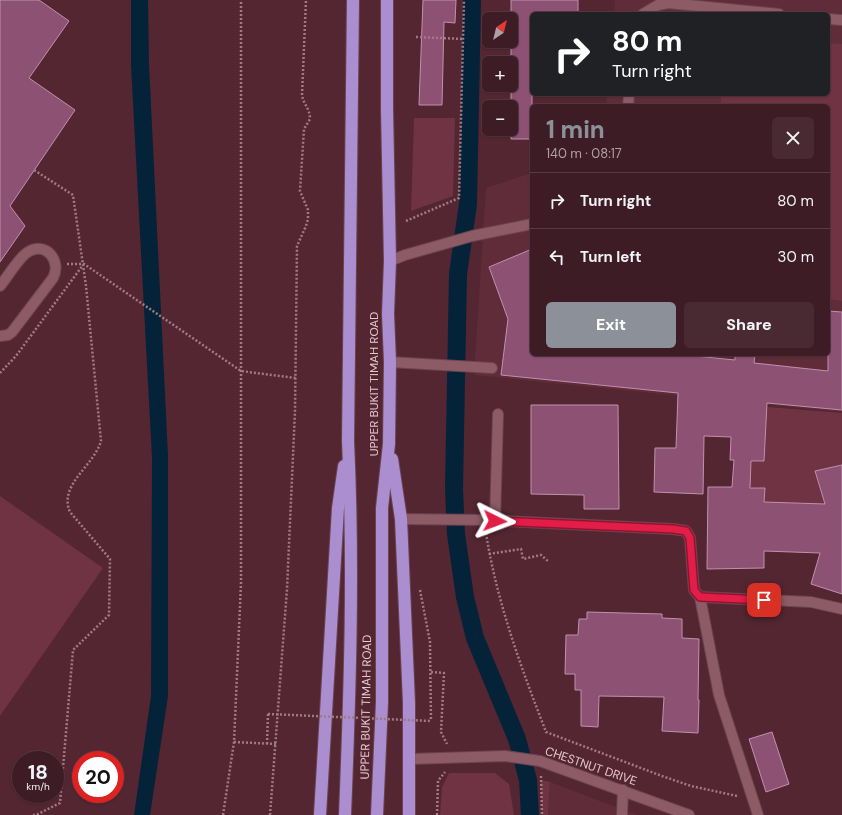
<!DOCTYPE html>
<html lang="en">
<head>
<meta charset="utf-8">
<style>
  body { margin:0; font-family:"DM Sans",sans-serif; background:#492932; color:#f1f3f6; height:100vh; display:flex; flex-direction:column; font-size:15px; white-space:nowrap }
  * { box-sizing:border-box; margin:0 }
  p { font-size:13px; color:#ada1a7 }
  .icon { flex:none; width:22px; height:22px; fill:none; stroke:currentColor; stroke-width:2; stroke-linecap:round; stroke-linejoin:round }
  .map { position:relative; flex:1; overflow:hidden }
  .sheet { position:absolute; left:530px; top:104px; width:300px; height:252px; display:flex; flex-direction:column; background:#3e1c26; border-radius:6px; box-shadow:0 1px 3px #0004,0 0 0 1px #573a43 }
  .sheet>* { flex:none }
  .banner { position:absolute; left:530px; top:12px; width:300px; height:84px; border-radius:6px; box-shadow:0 1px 3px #0004,0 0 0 1px #573a43; background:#202124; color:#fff; overflow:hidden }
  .needle { width:26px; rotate:35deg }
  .controls { position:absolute; left:482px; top:12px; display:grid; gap:8px }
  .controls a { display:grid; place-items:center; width:36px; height:36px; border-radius:6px; background:#3e1c26; box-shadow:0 1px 3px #0004,0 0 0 1px #573a43; font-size:20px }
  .speed { position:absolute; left:12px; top:751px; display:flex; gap:8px; font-size:20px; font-weight:700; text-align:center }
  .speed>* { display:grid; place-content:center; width:52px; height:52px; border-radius:50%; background:#3e1c26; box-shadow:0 1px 3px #0004,0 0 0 1px #573a43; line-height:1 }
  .speed small { font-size:10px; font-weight:400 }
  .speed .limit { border:6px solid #d22; background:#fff; color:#111 }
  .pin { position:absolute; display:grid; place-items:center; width:34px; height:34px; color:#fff; margin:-17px; border-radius:8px; box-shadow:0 2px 6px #0006 }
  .me { position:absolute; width:44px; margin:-22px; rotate:93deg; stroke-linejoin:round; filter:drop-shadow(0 0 3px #0008) }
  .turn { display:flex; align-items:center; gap:14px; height:84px; padding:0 16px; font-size:18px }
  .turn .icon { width:52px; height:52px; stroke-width:2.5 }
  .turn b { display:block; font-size:28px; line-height:34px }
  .round { display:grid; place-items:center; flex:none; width:42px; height:42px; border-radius:6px; background:#492932 }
  .overview { display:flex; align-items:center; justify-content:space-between; height:68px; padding:0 16px }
  h1 { font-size:24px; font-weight:800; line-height:30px; color:#8c9099 }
  .action { display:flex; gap:8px; margin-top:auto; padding:8px 16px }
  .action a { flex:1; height:46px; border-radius:6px; background:#8c9099; color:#fff; font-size:16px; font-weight:800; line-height:46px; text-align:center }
  .action a+a { background:#492932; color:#f1f3f6 }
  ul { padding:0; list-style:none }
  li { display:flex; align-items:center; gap:12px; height:56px; padding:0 16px; border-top:1px solid #573a43 }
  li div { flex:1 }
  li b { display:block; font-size:15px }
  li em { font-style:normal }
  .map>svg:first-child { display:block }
  .built { fill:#612c3a }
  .green { fill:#6f3343 }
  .water { fill:#042339 }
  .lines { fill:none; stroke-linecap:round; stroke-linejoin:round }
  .canal { stroke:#042339; stroke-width:18 }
  .building { fill:#8d5174; stroke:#c191ac }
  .minor-casing { stroke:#6b444f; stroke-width:12 }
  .highway-casing { stroke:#6b444f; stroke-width:14 }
  .path { stroke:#a07b84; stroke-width:2.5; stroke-dasharray:2 2; stroke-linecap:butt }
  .minor { stroke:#8d5b66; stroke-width:10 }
  .highway { stroke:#ab8ecf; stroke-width:12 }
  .path-bridge { stroke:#a07b84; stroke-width:2.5; stroke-dasharray:2 2; stroke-linecap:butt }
  .route-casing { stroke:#92132f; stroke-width:10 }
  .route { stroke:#e11d48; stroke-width:7 }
  .labels { text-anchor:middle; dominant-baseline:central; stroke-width:4; stroke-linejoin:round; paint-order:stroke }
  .street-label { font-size:12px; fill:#e6c8ce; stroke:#532632 }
</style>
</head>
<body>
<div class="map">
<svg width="842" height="815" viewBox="0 0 842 815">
  <rect width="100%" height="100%" fill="#532632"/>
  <!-- built -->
  <g class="built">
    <path d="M615,0H842V412L474,375L486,188L532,173V354H828V106H606L607,94H828V14H614Z"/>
    <path d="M550,782L637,815H548Z"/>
  </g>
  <!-- green -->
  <g class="green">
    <path d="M828,43L842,44V301L828,299V106H721V94H828Z"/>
    <path d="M414,118H455L453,196L411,211Z"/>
    <path d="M733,404L842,413V465L815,472L825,504L764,502L765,488L750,487L751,462L764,461L766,423Z"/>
    <path d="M0,496L103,568L0,716Z"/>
    <path d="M449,773H495L509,784L514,815H440L442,787Z"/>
    <path d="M541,780L550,782L548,815H542Z"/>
  </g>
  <!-- water -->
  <path class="water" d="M131,0H148L149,64L168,456V696L150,815H134L151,696L152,458L131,65Z"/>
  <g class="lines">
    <!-- canal -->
    <path class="canal" d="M472,0L468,204L458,274L454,489L456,534L465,597L475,638L517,739L528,780L530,815"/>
  </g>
  <!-- building -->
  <g class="building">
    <path d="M0,0H39L69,21L29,78L75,110L10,206L25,226L0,262Z"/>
    <path d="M423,0H456L455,23L444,22L442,105H419Z"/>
    <path d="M511,0H578V14H532V139H511Z"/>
    <path d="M532,249V354H675L735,360V354H755L754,363L828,371V311L842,312V410L767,403L764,461H751L750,488H765L764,502L825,504L815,471L842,465V594L811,584L820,553L764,551V568L707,569L708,487H732L734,460H730L731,437L704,436L703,494L654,492L655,448H676L678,393L501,375L508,319L489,267Z"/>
    <path d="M531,405H618L619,509H584V495L531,494Z"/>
    <path d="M587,612L662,614V618L682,619V638L699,639L698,700H699L698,733L662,731L664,697L599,696L598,727L581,726V690H575V674H565L566,635H578L579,619H587Z"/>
    <path d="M772,732L789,784L766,792L749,739Z"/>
  </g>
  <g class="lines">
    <defs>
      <g id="minor">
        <path d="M643,14L658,5L668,3L779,14"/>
        <path d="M828,19L842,20"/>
        <path d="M628,106L629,94"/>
        <path d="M390,261L405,255L472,236L532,224"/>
        <path d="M0,286C7,278 19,257 28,252C46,241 62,261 53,278L12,332L8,335L0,336"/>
        <path d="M390,362L492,368"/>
        <path d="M401,519L484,520L673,529L686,531L690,538L694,590L700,597L719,695L758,815"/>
        <path d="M495,521L498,414"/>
        <path d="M700,597L811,602L842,609"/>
        <path d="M410,759L505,756L540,761L689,815"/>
        <path d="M622,815L623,790"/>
      </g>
      <g id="highway">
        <path d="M392,459L401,519L409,703V815"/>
        <path d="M320,815L338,508L344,466"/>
        <path d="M345,815C350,690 354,566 348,441L353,0"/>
        <path d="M377,815L382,702V508L389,444L390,362L388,314L390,261L387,109V0"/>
      </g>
    </defs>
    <!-- minor casing -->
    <use href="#minor" class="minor-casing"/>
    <!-- highway casing -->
    <use href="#highway" class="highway-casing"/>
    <!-- path -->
    <g class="path">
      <path d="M416,37L463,39"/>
      <path d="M406,221L459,198L464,0"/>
      <path d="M67,264H84L241,371L296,378"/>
      <path d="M0,373L16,356L83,265"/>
      <path d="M486,533C497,603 521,667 546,732L662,776L691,786L737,796"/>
      <path d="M489,554L521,549L523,559L541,555L549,562"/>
      <path d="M420,590L430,642L431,721"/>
      <path d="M431,672L444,673L441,732L447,744"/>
      <path d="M234,742L276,744"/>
      <path d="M267,744L268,714"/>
      <path d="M541,776L542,815"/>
      <path d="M33,815H36L60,803L73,650L109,615L110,559L70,512C58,485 94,466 101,441L86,286L73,195L34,170"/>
      <path d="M223,815L234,742L241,583V0"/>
      <path d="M270,815L287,589L295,411L297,246L306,226L308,219V210L300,191L304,129L310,119C310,108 303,104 302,95L306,0"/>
      <path d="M437,815L438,781L445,772"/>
    </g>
    <!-- minor -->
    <use href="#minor" class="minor"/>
    <!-- highway -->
    <use href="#highway" class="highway"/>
    <!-- path-bridge -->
    <path class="path-bridge" d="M268,714L431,721"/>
  </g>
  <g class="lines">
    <defs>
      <path id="route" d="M495,521L673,529L686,531L690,538L694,590L700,597L764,600"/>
    </defs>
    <!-- route casing -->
    <use href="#route" class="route-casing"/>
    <!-- route -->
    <use href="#route" class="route"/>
  </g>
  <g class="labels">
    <!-- street labels -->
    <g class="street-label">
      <text transform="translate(374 384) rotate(-90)">UPPER BUKIT TIMAH ROAD</text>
      <text transform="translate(366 707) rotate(-89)">UPPER BUKIT TIMAH ROAD</text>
      <text transform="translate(591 766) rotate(19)">CHESTNUT DRIVE</text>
    </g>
  </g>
</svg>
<div class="controls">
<a><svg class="needle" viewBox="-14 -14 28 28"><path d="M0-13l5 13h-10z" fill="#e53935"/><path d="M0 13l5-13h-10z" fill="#ada1a7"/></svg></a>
<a>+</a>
<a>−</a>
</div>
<div class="speed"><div>18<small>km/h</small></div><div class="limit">20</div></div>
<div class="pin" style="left:764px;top:600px;background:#d93025"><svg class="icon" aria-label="arrive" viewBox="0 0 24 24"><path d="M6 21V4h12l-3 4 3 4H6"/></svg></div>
<svg class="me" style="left:495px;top:521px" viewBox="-20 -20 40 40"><path d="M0-17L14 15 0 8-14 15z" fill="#e11d48" stroke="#fff" stroke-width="4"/></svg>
<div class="banner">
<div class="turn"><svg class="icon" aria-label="right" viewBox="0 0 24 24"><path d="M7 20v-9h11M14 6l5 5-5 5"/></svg><div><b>80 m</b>Turn right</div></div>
</div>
<section class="sheet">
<div class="overview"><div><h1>1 min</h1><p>140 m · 08:17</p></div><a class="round"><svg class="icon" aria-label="close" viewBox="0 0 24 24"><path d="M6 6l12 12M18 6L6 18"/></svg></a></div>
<ul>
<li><svg class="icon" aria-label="right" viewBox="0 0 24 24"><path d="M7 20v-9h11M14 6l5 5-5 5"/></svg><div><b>Turn right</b></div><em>80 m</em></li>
<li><svg class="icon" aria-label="left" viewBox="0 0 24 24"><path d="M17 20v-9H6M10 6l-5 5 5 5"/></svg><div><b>Turn left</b></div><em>30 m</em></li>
</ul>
<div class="action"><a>Exit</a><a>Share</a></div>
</section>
</div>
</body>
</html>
